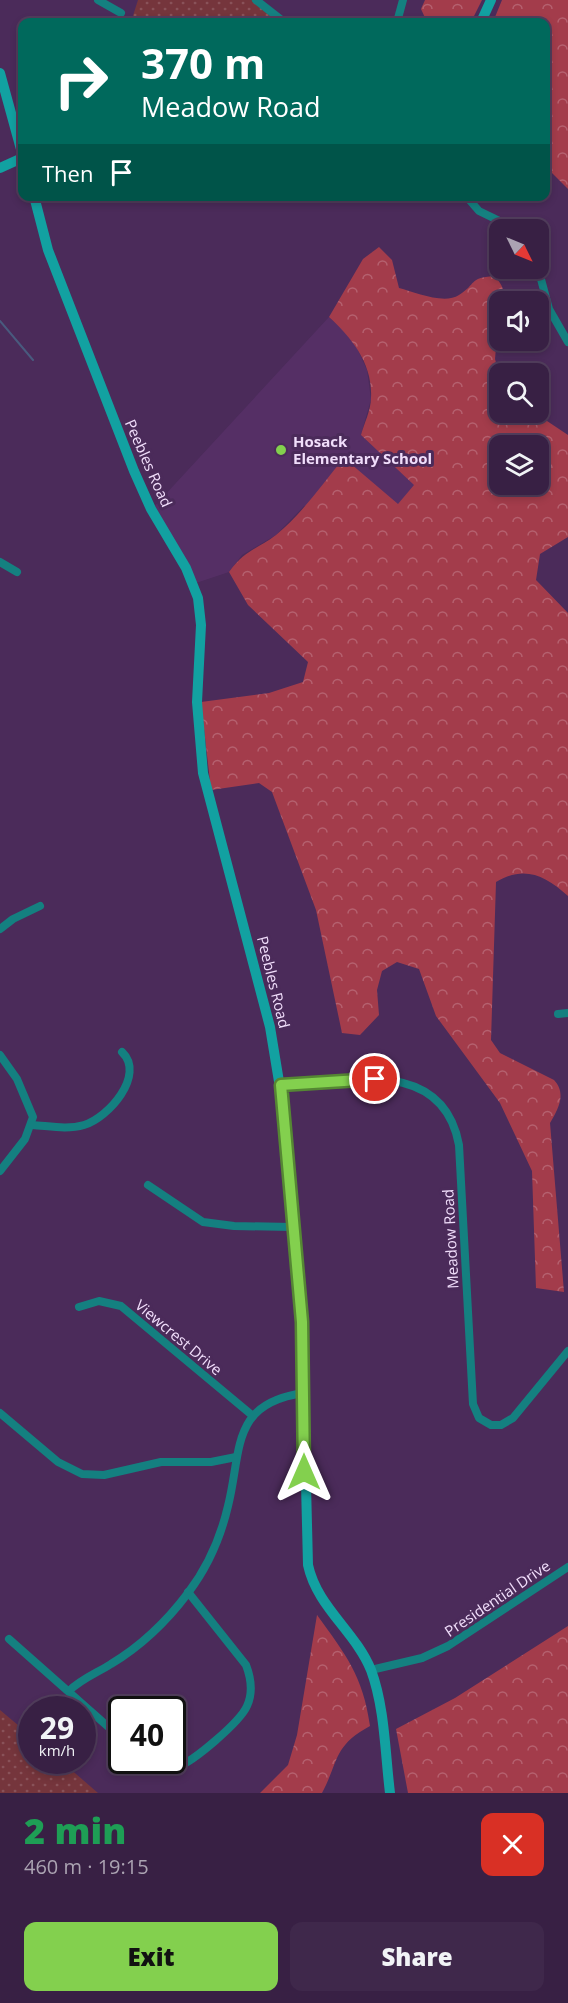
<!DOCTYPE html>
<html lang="en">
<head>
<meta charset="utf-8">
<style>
  body { margin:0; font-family:"Open Sans",sans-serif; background:#3f284b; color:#f1f3f6; height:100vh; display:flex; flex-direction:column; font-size:22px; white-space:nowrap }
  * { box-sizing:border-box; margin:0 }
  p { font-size:20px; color:#aba3b2 }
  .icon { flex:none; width:33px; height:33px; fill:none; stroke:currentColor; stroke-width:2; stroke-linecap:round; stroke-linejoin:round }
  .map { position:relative; height:1793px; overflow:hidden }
  .drawer { display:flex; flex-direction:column; background:#382044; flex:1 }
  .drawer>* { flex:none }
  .banner { position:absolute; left:18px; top:18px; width:532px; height:183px; border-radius:12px; box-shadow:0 3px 9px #0003,0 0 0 2px #523e5d; background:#00695c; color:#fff; overflow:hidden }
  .needle { width:39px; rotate:133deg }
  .fabs { position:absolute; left:489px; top:219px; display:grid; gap:12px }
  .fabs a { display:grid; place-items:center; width:60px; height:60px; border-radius:12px; background:#382044; box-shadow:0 3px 9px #0003,0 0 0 2px #523e5d; font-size:30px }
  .speed { position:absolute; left:18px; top:1696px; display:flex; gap:12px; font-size:30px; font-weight:700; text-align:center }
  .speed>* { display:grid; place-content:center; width:78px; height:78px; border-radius:50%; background:#382044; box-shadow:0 3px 9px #0003,0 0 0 2px #523e5d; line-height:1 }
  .speed small { font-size:15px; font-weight:400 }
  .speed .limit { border:3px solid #111; border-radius:9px; background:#fff; color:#111 }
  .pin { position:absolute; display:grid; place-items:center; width:51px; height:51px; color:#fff; margin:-26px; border:3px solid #fff; border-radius:50%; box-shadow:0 2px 6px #0007 }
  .me { position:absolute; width:66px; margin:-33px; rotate:0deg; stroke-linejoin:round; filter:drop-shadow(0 0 4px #0008) }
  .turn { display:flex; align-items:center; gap:21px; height:126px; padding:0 24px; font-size:27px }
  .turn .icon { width:78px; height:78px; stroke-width:2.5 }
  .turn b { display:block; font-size:42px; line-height:51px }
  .then { display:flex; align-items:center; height:57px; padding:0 24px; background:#0003; gap:12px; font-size:22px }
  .round { display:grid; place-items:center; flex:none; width:63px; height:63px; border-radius:12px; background:#3f284b }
  .head { display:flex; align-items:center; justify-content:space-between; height:102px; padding:0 24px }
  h1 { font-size:36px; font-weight:800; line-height:45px; color:#1e9e55 }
  .primary-button { display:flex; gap:12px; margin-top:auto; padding:12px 24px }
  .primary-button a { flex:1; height:69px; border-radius:12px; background:#83d04e; color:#111; font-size:24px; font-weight:800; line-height:69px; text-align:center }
  .primary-button a+a { background:#3f284b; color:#f1f3f6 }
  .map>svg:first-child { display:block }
  .built { fill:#552f65 }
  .grass { fill:url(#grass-dots) }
  .forest { fill:url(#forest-crowns); fill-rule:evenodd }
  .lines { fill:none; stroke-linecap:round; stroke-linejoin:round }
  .stream { stroke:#495a7e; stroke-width:2 }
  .street { stroke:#148080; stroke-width:8 }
  .secondary { stroke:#12a1a1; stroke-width:10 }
  .route-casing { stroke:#558733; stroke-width:15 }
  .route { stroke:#83d04e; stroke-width:10 }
  .poi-dot { fill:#83d04e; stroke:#4b2b5a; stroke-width:2 }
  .labels { text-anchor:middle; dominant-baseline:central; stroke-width:6; stroke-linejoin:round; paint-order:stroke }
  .poi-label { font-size:15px; font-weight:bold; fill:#f1defb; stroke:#4b2b5a; text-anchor:start }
  .street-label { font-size:15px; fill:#f1defb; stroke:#4b2b5a }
</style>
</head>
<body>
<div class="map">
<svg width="568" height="1793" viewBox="0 0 568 1793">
  <defs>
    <pattern id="grass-dots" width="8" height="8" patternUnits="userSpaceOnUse" patternTransform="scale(1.5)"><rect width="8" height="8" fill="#75353c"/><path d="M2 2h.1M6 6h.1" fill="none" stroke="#895259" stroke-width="1.8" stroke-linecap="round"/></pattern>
    <pattern id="forest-crowns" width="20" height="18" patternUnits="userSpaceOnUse" patternTransform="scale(1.5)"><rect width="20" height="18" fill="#a33c4b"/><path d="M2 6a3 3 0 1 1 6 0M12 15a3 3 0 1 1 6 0" fill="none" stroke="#b5616f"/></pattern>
  </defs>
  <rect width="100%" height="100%" fill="#4b2b5a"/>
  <!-- built -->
  <path class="built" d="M329,317L353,339L367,370L371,399L361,435L415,485L398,505L304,506L276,535L242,555L229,572L193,584L151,510Z"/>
  <!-- grass -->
  <g class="grass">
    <path d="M138,0H256L284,22H131Z"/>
    <path d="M0,1710L31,1736L32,1761H61L98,1793H0Z"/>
  </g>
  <!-- forest -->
  <g class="forest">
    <path d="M425,0H482L471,22H427L421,9Z"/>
    <path d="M502,0H568V189L546,167V22H493Z"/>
    <path d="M379,247L392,260L399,288C415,292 444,305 459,295C477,284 468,278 494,276C502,284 505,290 503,301L500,302L495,359L499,374L500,412L535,413L568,435V537L540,554L536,580L568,613V896C545,875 524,865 496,882L491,1040L500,1053L554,1080C567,1094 558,1109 550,1123L564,1292L536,1288L532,1171L500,1103L436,1016L419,969L397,962L382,971L377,990L379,1015L360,1035L342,1033L316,910L272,792L259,783L211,790L201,702L269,693L303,682L308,662L248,605L229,572C245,550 256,550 276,535C302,514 323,483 344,458L398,504L414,485L361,435C364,424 371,410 371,398C373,364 352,338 329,317L363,259ZM500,446H538V484H500Z"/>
    <path d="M317,1615C346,1655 363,1676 370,1726C333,1746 339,1761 322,1793H260L288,1765L297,1735Z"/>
    <path d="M568,1626V1793H408L396,1729L455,1698Z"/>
  </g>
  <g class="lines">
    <!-- stream -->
    <path class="stream" d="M0,321L33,360"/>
    <!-- street -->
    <g class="street">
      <path d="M98,0L121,13"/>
      <path d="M256,0L284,22"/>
      <path d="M397,22L403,0"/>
      <path d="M466,196L479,211L518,230"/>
      <path d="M538,268L549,309L568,342"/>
      <path d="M0,562L17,572"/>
      <path d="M0,929L13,919L40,906"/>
      <path d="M558,1014L568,1013"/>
      <path d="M0,1055L17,1079L33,1117L25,1139L0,1171"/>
      <path d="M281,1085C346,1081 443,1056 459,1145L473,1404L479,1418L491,1425H501L513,1418L568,1351"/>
      <path d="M32,1125C49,1126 67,1130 84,1125C108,1118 146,1075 122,1052"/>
      <path d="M148,1185L203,1222L234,1226L292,1227"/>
      <path d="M79,1307L99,1301L121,1306L253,1416"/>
      <path d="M0,1413L58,1462L82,1474L104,1475L161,1462H211L236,1457"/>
      <path d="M9,1639L122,1739"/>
      <path d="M371,1670L422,1658L448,1646L568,1567"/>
      <path d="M69,1691C81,1679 97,1673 111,1664C141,1646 167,1621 188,1593C207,1568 221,1536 228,1506C242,1451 230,1403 304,1393"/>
      <path d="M146,1761C155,1768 166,1771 177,1767C193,1762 240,1722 247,1706C253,1693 251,1678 246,1665L188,1592"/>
    </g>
    <!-- secondary -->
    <g class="secondary">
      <path d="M481,22L491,0"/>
      <path d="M0,73L22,153"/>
      <path d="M0,168L22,158"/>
      <path d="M34,196L48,250L134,471L151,509L186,568L198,598L201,625L197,702L203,773L270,1027L285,1118L292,1227L302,1322L308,1565C317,1607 355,1631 371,1670C385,1708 385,1753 390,1793"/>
    </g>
  </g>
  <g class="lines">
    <defs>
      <path id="route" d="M304,1472L302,1322L281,1085L375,1079"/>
    </defs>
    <!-- route casing -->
    <use href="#route" class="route-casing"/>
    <!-- route -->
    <use href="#route" class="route"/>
  </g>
  <!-- markers -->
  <circle class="poi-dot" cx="281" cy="450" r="6"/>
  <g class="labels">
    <!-- poi labels -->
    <g class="poi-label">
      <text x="293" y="441">Hosack<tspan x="293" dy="17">Elementary School</tspan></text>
    </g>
    <!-- street labels -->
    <g class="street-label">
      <text transform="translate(149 463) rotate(66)">Peebles Road</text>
      <text transform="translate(274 982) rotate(76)">Peebles Road</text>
      <text transform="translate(450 1239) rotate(-93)">Meadow Road</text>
      <text transform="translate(179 1337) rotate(40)">Viewcrest Drive</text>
      <text transform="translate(497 1598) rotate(-34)">Presidential Drive</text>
    </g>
  </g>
</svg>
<div class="fabs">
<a><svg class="needle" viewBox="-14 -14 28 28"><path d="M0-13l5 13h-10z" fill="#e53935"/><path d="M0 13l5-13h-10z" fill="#aba3b2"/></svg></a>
<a><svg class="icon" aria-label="sound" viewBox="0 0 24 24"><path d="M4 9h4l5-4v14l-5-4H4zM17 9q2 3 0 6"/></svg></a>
<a><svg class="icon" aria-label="search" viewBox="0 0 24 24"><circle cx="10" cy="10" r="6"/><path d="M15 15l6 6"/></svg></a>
<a><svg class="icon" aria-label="layers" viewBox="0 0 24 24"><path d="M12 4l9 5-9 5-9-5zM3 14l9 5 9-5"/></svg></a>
</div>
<div class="speed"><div>29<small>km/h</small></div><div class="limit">40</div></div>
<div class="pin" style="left:375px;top:1079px;background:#d93025"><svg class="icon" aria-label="arrive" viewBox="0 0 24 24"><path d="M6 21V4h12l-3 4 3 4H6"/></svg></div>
<svg class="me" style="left:304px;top:1472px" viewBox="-20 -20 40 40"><path d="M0-17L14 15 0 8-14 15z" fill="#83d04e" stroke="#fff" stroke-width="4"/></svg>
<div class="banner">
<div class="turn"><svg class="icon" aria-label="right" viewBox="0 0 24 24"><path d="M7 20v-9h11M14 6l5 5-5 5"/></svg><div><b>370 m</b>Meadow Road</div></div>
<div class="then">Then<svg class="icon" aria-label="arrive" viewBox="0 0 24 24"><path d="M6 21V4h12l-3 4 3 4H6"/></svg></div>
</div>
</div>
<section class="drawer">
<div class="head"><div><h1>2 min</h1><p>460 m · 19:15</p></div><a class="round" style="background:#d93025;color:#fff"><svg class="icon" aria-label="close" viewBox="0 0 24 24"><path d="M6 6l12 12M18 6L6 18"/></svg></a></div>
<div class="primary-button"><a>Exit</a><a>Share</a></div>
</section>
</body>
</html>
